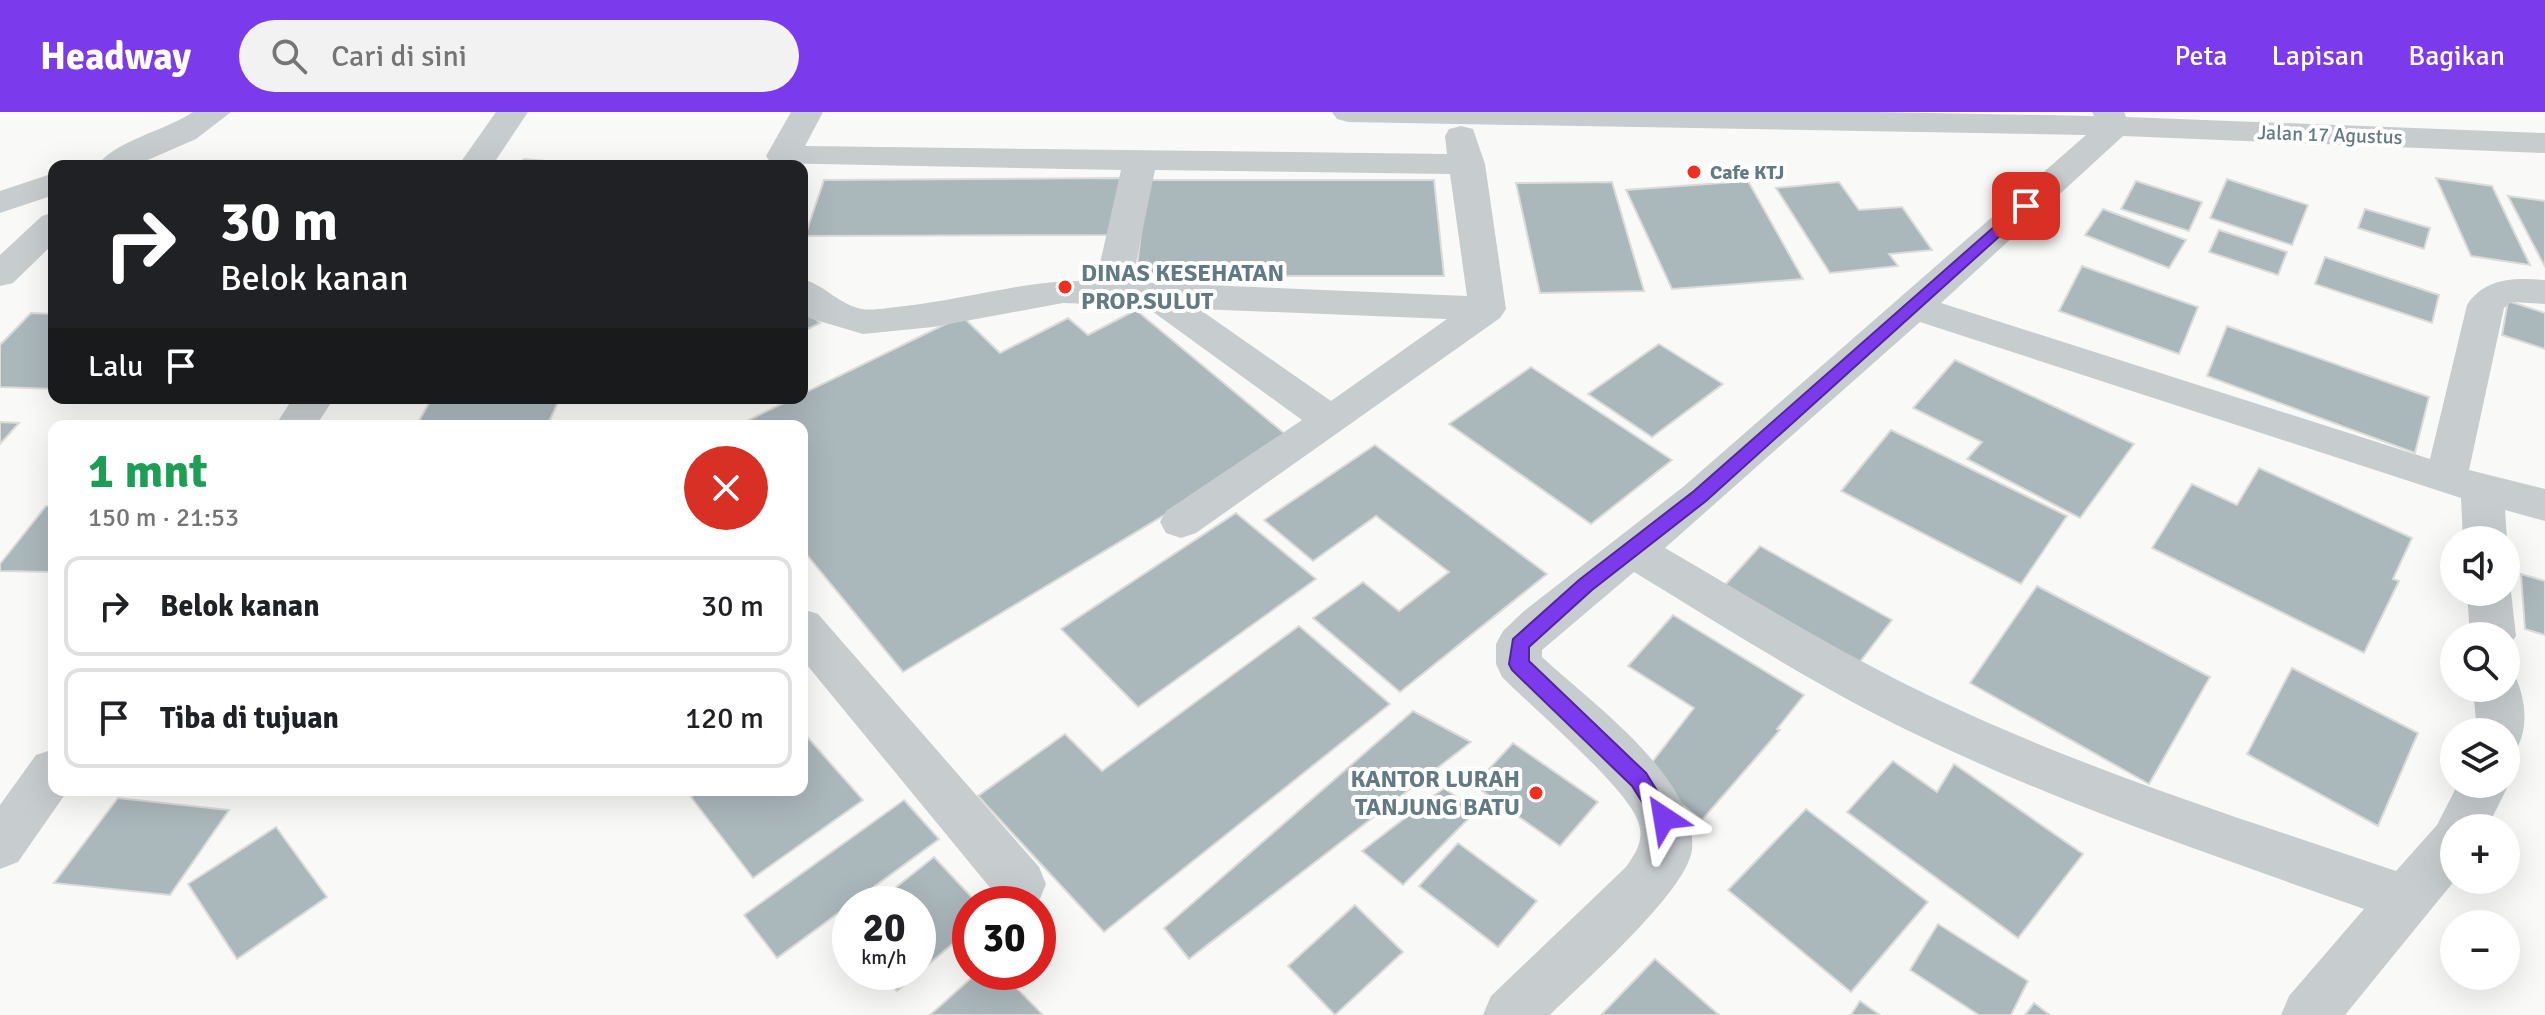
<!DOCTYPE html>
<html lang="id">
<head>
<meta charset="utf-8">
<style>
  body { margin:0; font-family:Signika,sans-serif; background:#f2f2f2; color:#202124; height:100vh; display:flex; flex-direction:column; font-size:30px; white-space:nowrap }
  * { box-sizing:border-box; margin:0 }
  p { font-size:26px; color:#757577 }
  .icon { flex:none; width:44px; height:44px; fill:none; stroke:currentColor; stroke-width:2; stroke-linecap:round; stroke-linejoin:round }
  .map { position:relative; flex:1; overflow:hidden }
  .sheet { position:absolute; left:48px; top:308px; width:760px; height:376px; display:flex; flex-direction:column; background:#fff; border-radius:16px; box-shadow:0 8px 32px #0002 }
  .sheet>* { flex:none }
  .guide { position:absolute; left:48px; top:48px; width:760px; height:244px; border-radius:16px; box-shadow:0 8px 32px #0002; background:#202124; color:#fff; overflow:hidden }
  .controls { position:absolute; left:2440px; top:414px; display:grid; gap:16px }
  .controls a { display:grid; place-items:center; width:80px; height:80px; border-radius:50%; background:#fff; box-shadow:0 8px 32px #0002; font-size:40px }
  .speed { position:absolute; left:832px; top:774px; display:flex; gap:16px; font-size:40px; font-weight:700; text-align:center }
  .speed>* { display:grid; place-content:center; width:104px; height:104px; border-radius:50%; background:#fff; box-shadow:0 8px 32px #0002; line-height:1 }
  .speed small { font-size:20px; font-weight:400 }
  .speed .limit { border:12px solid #d22; background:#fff; color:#111 }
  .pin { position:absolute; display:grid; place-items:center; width:68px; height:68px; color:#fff; margin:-34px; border-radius:16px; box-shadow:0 4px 12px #0006 }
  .me { position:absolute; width:88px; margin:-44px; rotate:327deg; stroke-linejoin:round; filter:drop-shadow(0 0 6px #0008) }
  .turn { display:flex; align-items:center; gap:28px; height:168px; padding:0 40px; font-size:36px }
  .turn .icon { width:104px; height:104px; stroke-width:2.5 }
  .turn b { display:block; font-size:56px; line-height:68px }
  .then { display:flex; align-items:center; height:76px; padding:0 40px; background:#0003; gap:16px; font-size:30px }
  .round { display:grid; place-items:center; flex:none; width:84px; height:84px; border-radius:42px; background:#f2f2f2 }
  .head { display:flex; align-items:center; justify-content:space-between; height:136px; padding:0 40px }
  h1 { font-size:48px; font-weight:700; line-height:60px; color:#1e9e55 }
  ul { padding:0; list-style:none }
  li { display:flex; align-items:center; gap:24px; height:100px; margin:0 16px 12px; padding:0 24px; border:4px solid #e0e0e0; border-radius:16px }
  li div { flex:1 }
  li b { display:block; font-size:30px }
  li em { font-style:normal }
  header { display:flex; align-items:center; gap:48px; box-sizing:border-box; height:112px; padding:0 40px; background:#7c3aed; color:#fff }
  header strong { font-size:38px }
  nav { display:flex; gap:44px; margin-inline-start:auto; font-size:28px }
  .search { width:560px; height:72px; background:#f2f2f2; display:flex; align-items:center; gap:20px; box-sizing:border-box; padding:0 28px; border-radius:44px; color:#757577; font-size:30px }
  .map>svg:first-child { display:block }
  .building { fill:#aab7bb; stroke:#dbdbd9; stroke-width:2 }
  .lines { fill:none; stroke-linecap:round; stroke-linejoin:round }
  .minor { fill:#c7cccf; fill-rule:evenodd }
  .route { fill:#7c3aed; stroke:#51269a; stroke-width:2 }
  .poi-dot { fill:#f22f1e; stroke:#fff; stroke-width:3 }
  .labels { text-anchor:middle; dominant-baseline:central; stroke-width:8; stroke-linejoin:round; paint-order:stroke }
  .far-street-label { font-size:20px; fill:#627a84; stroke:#fff }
  .far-poi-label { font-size:20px; font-weight:bold; fill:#627a84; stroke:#fff; text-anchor:start }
  .poi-label { font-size:24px; font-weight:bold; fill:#627a84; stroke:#fff; text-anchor:start }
</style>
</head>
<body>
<header>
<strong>Headway</strong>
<div class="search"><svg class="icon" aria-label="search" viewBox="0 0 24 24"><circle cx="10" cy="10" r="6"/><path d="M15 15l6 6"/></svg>Cari di sini</div>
<nav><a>Peta</a><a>Lapisan</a><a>Bagikan</a></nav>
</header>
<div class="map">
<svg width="2545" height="903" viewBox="0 0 2545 903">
  <rect width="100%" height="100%" fill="#f9f9f7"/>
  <!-- building -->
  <g class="building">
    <path d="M524,47L590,53L518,54Z"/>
    <path d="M1120,66L1114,123L805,124L824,68Z"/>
    <path d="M2436,66L2492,74L2530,153L2471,144Z"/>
    <path d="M2227,67L2308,93L2292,133L2210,106Z"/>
    <path d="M1147,68H1434L1444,164H1136Z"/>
    <path d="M1748,69L1803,167L1672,177L1626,78Z"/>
    <path d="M2136,69L2202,90L2189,119L2121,97Z"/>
    <path d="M1612,70L1644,179L1540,181L1516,71Z"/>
    <path d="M1839,70L1859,98L1902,95L1932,138L1889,142L1898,154L1830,161L1776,76Z"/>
    <path d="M2508,84L2545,89V155Z"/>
    <path d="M2103,97L2186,128L2169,156L2085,123Z"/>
    <path d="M2365,97L2430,116L2424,137L2358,116Z"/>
    <path d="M2219,118L2287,140L2278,163L2209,140Z"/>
    <path d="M2325,145L2439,183L2432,211L2315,172Z"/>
    <path d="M2082,154L2198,195L2179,242L2059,199Z"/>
    <path d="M2508,189L2545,201V237L2502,223Z"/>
    <path d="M802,195L820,211L802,220Z"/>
    <path d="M1136,198L1291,327L903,560L802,437V314H737L794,286H802V282L962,204L1000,241L1068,206L1088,223Z"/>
    <path d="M31,201L54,202V277L0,275V233Z"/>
    <path d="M2227,214L2429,285L2415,341L2207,264Z"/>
    <path d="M1659,232L1723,272L1652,325L1588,282Z"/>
    <path d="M1955,248L2134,332L2080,406L1967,347L1982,330L1913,296Z"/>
    <path d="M1531,255L1672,348L1591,412L1449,312Z"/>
    <path d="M432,286H560L547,314H416Z"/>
    <path d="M0,310L19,311L0,332Z"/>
    <path d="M1891,318L2067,404L2021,472L1841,379Z"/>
    <path d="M1375,333L1547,462L1400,580L1313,506L1363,470L1399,499L1449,460L1376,404L1313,449L1264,408Z"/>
    <path d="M2259,356L2412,426L2393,467L2399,469L2364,541L2152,436L2192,372L2237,393Z"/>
    <path d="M46,394H54V460L0,459V452Z"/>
    <path d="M1236,401L1316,467L1138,595L1061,517Z"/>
    <path d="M1760,434L1892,508L1859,551L1725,473Z"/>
    <path d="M2521,462L2545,469V523L2525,517Z"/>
    <path d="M2037,474L2210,565L2149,672L1970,571Z"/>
    <path d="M1673,503L1804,583L1777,617L1780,618L1702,708L1643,662L1694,596L1628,554Z"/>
    <path d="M1299,514L1390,592L1104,820L978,684L1065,622L1102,659Z"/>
    <path d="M2292,556L2418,621L2378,714L2247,642Z"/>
    <path d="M1413,599L1471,630L1189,847L1164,816Z"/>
    <path d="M802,619L863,688L753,766L691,685L701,678H802Z"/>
    <path d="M1513,631L1598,690L1560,734L1474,673Z"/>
    <path d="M1893,649L1937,680L1954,652L2083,742L2018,826L1847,700Z"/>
    <path d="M1444,676L1476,699L1403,773L1362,739Z"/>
    <path d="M118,686L229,698L170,783L54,771Z"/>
    <path d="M904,688L939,727L777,846L744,803Z"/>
    <path d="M1806,697L1928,790L1851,880L1728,778Z"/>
    <path d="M276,715L327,785L237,847L188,772Z"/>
    <path d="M1458,731L1537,789L1498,835L1419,774Z"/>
    <path d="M934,745L978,792H970V817L897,879L881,860H918V792H875Z"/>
    <path d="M1355,793L1403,840L1335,903L1288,854Z"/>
    <path d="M1938,812L2028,869L2011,903H1979L1910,858Z"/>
    <path d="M1655,847L1719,903H1601Z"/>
    <path d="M978,860H1001L1043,903H930Z"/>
    <path d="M1860,889L1880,903H1851Z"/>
    <path d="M2034,891L2050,903H2025Z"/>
  </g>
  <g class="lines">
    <!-- minor -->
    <g class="minor">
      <path d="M193,0H231L196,27L134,54H97C114,29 167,18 193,0Z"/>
      <path d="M496,0H528L492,54H458Z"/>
      <path d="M791,0H823L805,34L1447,42L1445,24L1449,17L1461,14L1473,17L1485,52L1506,197L1500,206L1196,421L1181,426L1166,421L1160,410L1166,399L1302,308L1145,194L1063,191L933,215L863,222L809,206L802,199V167C825,173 838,192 862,197C875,199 892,195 905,194C969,187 1032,166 1096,169L1121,58L771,51L766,44ZM1155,58L1450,62L1467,184L1132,170ZM1199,197L1447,207L1331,289Z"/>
      <path d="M1332,0H1876L2094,4L2092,0H2124L2126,5L2545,21V41L2123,24L1941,191L2430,347L2467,193C2486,165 2515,166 2545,168V192L2512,190L2504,196L2469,358L2545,377V409L2505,398L2507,428L2506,429L2463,428L2461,386L1920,210L1665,436C1758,490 1849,547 1947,592C2092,660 2245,708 2396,759L2437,713L2458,672H2506V666L2509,672L2487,716H2454L2455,768L2345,903H2281L2289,884L2364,797C2212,743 2058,691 1913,621C1816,574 1726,516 1634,460L1542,538V545C1589,589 1698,666 1692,737C1688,779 1582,871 1550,903H1483L1491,884L1626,755C1636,741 1645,728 1638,709C1626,675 1532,595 1502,565L1496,552V532L1503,519L1524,499L1683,375L2086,23L1348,10L1337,7Z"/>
      <path d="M54,61V83L0,101V79Z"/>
      <path d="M54,100V131L13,171L0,174V143L42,104Z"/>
      <path d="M293,286H334L316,314H275Z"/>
      <path d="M2506,470L2511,480L2516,524L2506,538V524H2470L2467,480H2506Z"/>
      <path d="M802,497L818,502L1039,755L1046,772L1039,789L1031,792L1001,789L802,547Z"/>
      <path d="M2506,560L2514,562C2525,584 2529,613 2518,634L2506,639V620H2477L2473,576H2506Z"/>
      <path d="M54,637V678H68L18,750L0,757V693L36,643Z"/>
    </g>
  </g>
  <!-- route -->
  <path class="route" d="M2021,91L2033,94L1706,389L1592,478L1529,535V549L1646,661L1674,706L1671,712H1656L1632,674L1512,558L1509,552L1513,527L1579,468L1694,379Z"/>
  <!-- markers -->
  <g class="poi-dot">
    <circle cx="1694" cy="60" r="8"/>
    <circle cx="1065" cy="175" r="8"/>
    <circle cx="1536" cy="681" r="8"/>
  </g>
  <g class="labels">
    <!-- far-street labels -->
    <g class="far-street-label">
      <text transform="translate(2330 23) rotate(2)">Jalan 17 Agustus</text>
    </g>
    <!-- far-poi labels -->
    <g class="far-poi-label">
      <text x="1710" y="60">Cafe KTJ</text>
    </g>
    <!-- poi labels -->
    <g class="poi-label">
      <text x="1081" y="161">DINAS KESEHATAN<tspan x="1081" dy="28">PROP.SULUT</tspan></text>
      <text x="1520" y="667" text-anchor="end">KANTOR LURAH<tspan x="1520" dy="28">TANJUNG BATU</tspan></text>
    </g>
  </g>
</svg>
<div class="controls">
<a><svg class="icon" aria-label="sound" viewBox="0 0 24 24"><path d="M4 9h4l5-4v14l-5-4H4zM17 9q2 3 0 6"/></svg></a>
<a><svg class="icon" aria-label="search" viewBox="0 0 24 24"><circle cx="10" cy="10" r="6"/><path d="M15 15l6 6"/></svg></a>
<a><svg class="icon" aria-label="layers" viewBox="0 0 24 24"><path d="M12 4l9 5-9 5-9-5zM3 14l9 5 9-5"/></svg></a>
<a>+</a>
<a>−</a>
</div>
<div class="speed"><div>20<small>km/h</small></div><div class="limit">30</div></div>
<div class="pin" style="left:2026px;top:94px;background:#d93025"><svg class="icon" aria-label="arrive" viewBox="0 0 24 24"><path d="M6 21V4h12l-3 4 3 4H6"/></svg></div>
<svg class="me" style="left:1664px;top:706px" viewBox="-20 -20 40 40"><path d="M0-17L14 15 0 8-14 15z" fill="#7c3aed" stroke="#fff" stroke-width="4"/></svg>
<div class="guide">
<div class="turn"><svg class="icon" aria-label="right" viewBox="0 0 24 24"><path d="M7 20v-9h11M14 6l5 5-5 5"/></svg><div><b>30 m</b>Belok kanan</div></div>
<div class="then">Lalu<svg class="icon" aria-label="arrive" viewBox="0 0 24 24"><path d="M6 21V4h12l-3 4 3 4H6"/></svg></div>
</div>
<section class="sheet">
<div class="head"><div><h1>1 mnt</h1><p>150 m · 21:53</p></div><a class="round" style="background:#d93025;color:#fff"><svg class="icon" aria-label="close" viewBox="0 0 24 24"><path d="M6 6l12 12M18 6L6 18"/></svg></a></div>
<ul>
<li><svg class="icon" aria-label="right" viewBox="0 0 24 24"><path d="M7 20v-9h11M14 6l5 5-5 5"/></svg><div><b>Belok kanan</b></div><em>30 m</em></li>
<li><svg class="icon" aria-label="arrive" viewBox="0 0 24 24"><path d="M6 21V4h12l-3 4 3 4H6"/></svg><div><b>Tiba di tujuan</b></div><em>120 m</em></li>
</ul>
</section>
</div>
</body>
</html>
